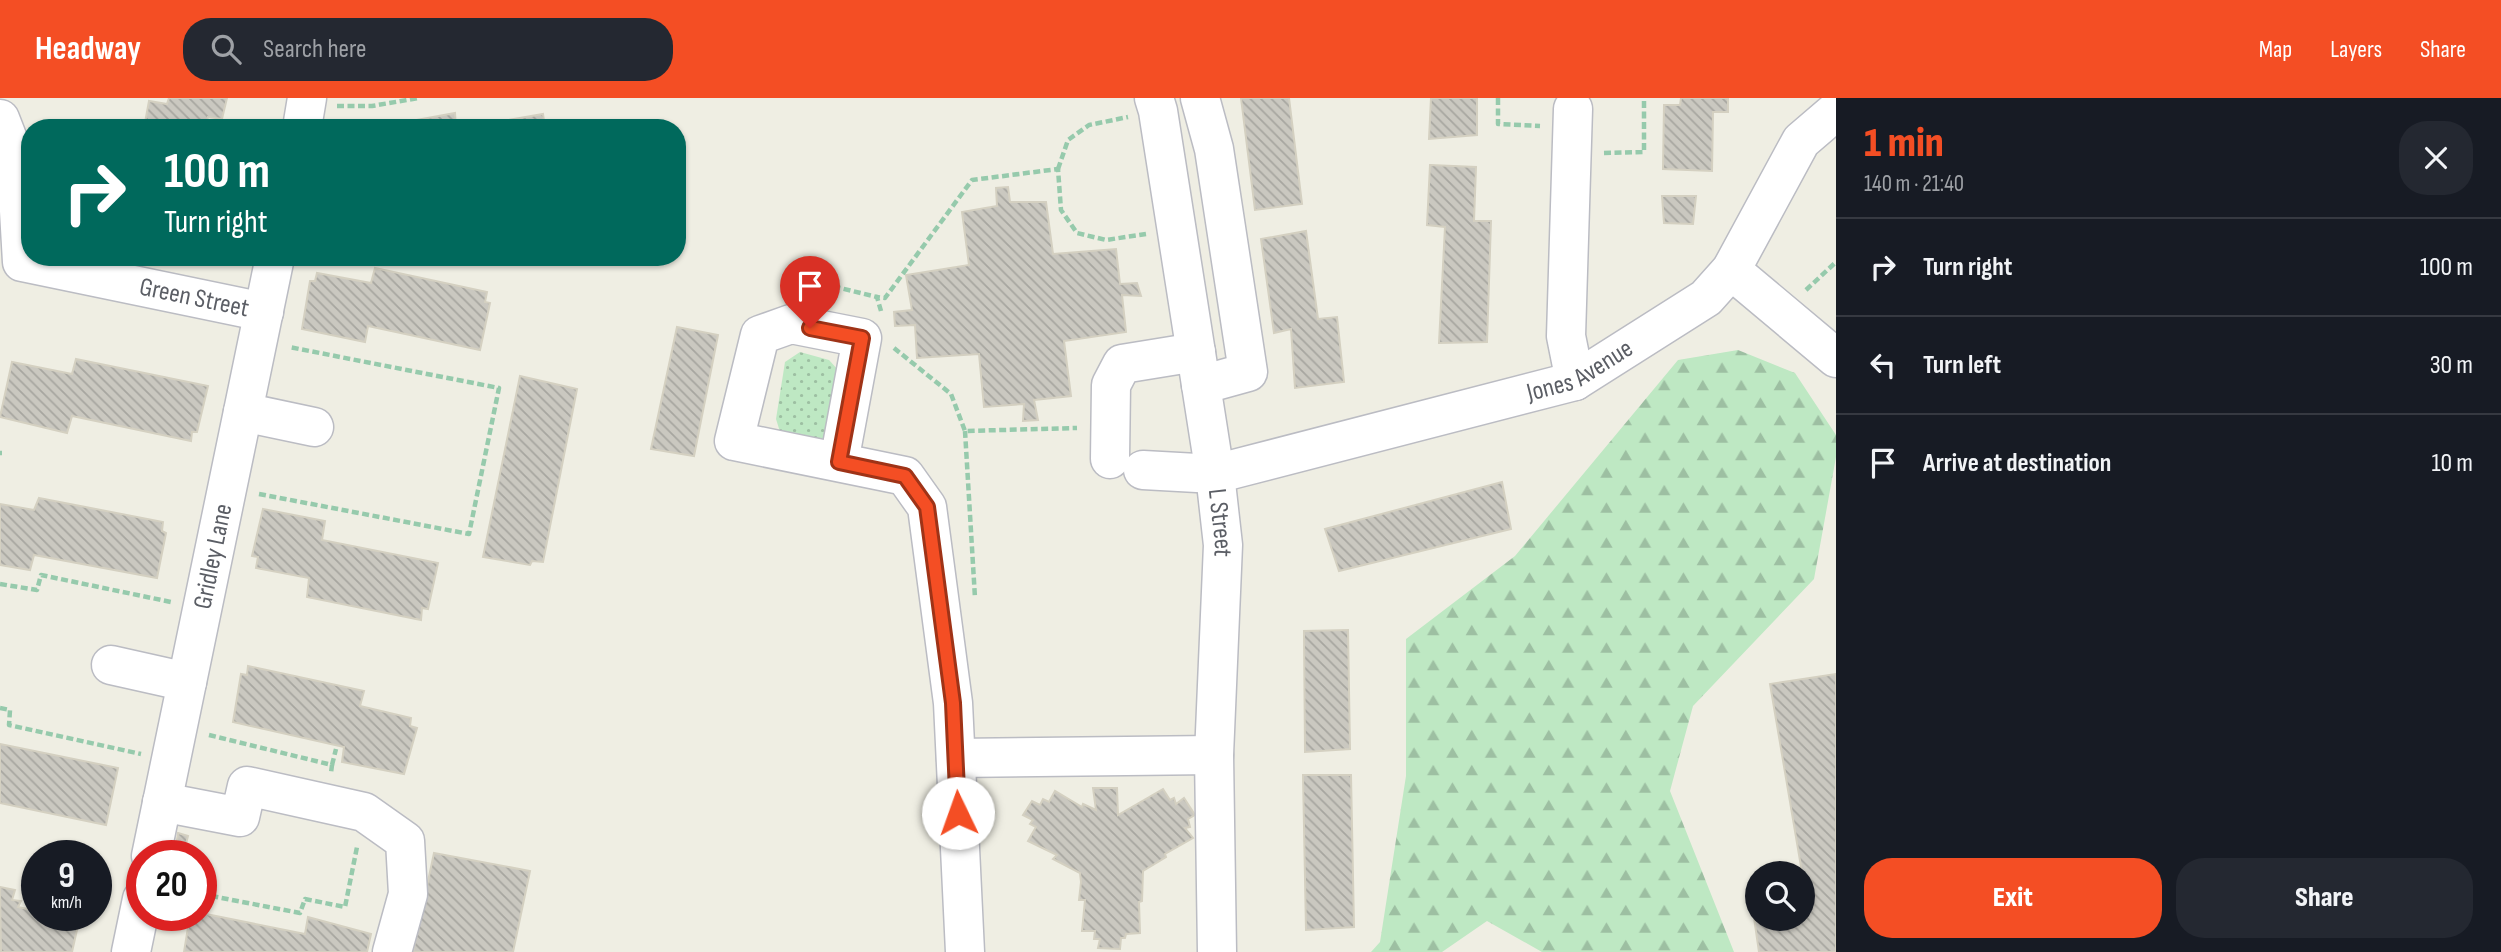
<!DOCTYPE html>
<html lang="en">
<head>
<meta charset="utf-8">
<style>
  body { margin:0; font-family:"Sofia Sans Condensed",sans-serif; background:#242831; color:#f1f3f6; height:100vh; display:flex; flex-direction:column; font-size:26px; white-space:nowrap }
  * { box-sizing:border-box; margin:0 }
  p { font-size:23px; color:#9ea1a6 }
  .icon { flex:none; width:38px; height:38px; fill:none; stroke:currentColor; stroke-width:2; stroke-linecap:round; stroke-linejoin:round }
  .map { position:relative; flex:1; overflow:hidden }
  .sheet { display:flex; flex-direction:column; background:#171b24; width:665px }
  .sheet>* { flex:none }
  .hud { position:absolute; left:21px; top:21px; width:665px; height:147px; border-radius:28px; box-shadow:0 2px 5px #0004; background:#00695c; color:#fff; overflow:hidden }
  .tools { position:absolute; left:1745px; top:763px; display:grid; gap:14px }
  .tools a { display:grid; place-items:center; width:70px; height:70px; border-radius:50%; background:#171b24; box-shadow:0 2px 5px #0004; font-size:35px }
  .speed { position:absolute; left:21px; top:742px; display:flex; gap:14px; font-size:35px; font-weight:700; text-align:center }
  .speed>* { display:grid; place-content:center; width:91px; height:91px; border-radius:50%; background:#171b24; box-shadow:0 2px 5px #0004; line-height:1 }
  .speed small { font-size:18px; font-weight:400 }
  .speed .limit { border:10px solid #d22; background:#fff; color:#111 }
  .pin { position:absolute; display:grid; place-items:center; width:60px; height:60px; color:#fff; margin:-72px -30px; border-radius:50% 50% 50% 0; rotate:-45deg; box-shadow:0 0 7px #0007 }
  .pin .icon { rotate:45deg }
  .me { position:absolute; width:77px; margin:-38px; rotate:357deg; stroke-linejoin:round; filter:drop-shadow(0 0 5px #0008) }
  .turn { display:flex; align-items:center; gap:24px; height:147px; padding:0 28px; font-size:32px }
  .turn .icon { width:91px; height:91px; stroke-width:2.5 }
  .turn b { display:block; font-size:49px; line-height:60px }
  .round { display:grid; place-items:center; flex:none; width:74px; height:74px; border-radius:28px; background:#242831 }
  .overview { display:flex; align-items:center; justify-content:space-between; height:119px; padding:0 28px }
  h1 { font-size:42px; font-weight:800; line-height:52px; color:#f44e24 }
  .cta { display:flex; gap:14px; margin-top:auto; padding:14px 28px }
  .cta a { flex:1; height:80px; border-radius:28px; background:#f44e24; color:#fff; font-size:28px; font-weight:800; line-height:80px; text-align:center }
  .cta a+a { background:#242831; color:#f1f3f6 }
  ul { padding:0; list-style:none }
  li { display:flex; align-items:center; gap:21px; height:98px; padding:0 28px; border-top:2px solid #363941 }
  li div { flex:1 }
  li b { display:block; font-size:26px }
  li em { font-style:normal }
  header { display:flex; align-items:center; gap:42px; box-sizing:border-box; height:98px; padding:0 35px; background:#f44e24; color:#fff }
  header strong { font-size:33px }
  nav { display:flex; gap:38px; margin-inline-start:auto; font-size:24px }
  .search { width:490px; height:63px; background:#242831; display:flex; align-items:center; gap:18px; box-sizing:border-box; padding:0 24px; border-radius:28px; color:#9ea1a6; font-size:26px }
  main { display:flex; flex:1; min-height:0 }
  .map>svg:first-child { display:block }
  .green { fill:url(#green-dots) }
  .forest { fill:url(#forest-firs) }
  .building { fill:url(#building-back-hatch); stroke:#d4d0c1; stroke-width:2 }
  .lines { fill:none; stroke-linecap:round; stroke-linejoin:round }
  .minor-casing { stroke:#bbbcc3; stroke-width:41 }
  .path { stroke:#96caac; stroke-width:4.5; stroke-dasharray:7 3.5; stroke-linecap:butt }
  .minor { stroke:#fff; stroke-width:38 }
  .route-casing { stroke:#9f3317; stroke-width:18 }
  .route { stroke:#f44e24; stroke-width:12 }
  .labels { text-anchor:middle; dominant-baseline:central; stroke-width:5; stroke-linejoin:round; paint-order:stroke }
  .street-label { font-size:26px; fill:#5b5e65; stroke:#fff }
</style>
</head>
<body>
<header>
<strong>Headway</strong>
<div class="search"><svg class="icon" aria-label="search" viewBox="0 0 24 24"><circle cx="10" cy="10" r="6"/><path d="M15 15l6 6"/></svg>Search here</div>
<nav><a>Map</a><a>Layers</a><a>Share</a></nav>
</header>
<main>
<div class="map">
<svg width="1836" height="854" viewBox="0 0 1836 854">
  <defs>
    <pattern id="green-dots" width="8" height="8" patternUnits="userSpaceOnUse" patternTransform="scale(1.75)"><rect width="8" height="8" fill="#bee8c3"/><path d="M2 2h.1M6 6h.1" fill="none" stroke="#9dbfa2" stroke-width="1.8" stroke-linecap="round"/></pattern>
    <pattern id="forest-firs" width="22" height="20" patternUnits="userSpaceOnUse" patternTransform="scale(1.75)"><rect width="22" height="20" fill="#bee8c3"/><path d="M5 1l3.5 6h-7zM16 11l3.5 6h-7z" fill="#9dbfa2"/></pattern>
    <pattern id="building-back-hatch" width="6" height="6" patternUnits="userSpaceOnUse" patternTransform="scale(1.75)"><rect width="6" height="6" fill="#cac8c0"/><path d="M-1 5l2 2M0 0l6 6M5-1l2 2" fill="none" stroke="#a7a6a0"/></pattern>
  </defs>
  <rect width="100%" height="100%" fill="#efeee3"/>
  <!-- green -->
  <path class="green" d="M800,254L829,262L839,273L827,339L809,344L781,337L776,321L785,264Z"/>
  <!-- forest -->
  <path class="forest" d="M1738,252L1795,275L1836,337V359L1814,481L1693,608L1670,693L1734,854H1542L1487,823L1442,854H1371L1380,844L1406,678V541L1515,458L1678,262Z"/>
  <!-- building -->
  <g class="building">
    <path d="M169,0H227L222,21L208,19L205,30H144L149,3L167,6Z"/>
    <path d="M1241,0H1289L1302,106L1255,112Z"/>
    <path d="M1431,0H1477V37L1429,41Z"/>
    <path d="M1681,0H1728V14H1713L1712,73L1663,71L1664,7H1680Z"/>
    <path d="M455,15L456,30H373Z"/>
    <path d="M543,16L545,30H463Z"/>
    <path d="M1430,67L1476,69L1474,123H1491L1487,244L1439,245L1445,129L1427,127Z"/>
    <path d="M1008,89L1010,104H1046L1053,156L1116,151L1120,186L1137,185L1141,198L1122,197L1126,234L1064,243L1071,298L1034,302L1038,322L1023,323L1024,306L984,309L979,256L917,260L915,227L895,228L894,214L912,212L906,177L969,167L962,114L997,108L996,90Z"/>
    <path d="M1662,98H1696L1693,126L1664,125Z"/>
    <path d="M1306,133L1318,221L1337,219L1344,284L1295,290L1291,231L1274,235L1261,141Z"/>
    <path d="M375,170L487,194L485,204L490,205L480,252L368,228L365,244L302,231L310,183H315L317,175L371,185Z"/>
    <path d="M677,229L718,237L694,358L651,351Z"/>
    <path d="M76,261L208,288L197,334H192L191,343L72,318L67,335L0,319L12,264L72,276Z"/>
    <path d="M520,278L577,291L543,464L532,463L530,467L483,459Z"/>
    <path d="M1502,384L1511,431L1339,473L1325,431Z"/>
    <path d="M39,400L163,424L162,433L166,435L157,480L34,457L30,472L0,467V406L34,412Z"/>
    <path d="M263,411L325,423L322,442L438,465L428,511L422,510L421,522L307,499L309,480L256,470L258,459L252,458Z"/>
    <path d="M1348,532L1350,651L1305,654L1304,533Z"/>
    <path d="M248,568L364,593L360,608L411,620L410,628L417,630L404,676L342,664L344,649L233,624L241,576L247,577Z"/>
    <path d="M1836,576V854H1759L1752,806L1757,805V821H1802V793L1805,792L1770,586Z"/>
    <path d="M0,646L118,670L106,727L0,705Z"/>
    <path d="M1303,677H1351L1354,829L1306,832Z"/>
    <path d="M1093,690H1117L1118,717L1163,691L1170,702L1174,700L1176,706L1184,700L1195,717L1188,721L1190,729L1185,730L1193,740L1165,756L1166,759L1143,773L1142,803L1139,804L1140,835L1126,836L1125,840H1121L1120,851L1098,850L1100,841H1094L1095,833H1082L1085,802H1079L1081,784L1080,775L1053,761L1057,757L1028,743L1036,729L1030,726L1033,722L1023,717L1032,703L1040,707L1043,701L1049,704L1055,693L1082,709L1083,706L1096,712Z"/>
    <path d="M178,735L188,738L185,750L176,749Z"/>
    <path d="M434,755L530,773L513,854H413Z"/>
    <path d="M0,789L15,792L12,802L21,803L18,809L37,813V817H54L79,823L72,854H1Z"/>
    <path d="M201,815L305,836L308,819L371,836L367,854H184L190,817Z"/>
  </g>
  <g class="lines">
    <defs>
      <g id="minor">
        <path id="s1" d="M1154,0L1158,13L1215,376L1223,447L1214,657L1217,854"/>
        <path d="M1200,0L1214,51L1248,274L1201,287"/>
        <path d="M1573,11L1566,238L1575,283"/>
        <path id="s2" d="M0,21L16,62L22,164L264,214"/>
        <path d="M302,30L307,0"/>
        <path d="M1731,172L1836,260"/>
        <path d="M243,314L314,329"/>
        <path d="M1110,361L1111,287L1122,266L1196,254"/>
        <path d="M839,364L862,240L791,226L760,237L734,343L905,378L927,409L953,605L965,854"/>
        <path id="s3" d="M1143,372L1215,376L1575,283L1706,200L1731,172L1801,43L1836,13"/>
        <path d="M111,567L187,584"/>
        <path d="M956,660L1214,657"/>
        <path d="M162,704L240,719L247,688L364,714L405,743L408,796L392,854"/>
        <path id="s4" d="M151,758L275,159"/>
        <path d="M131,854L142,801"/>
      </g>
    </defs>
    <!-- minor casing -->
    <use href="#minor" class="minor-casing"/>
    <!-- path -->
    <g class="path">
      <path d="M1498,0V26L1540,28"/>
      <path d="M337,8H372L419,0"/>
      <path d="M1604,55L1644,54V0"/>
      <path d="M1058,71L1068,42L1089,27L1128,19"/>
      <path d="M1806,192L1836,164"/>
      <path d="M834,202L836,189L877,199"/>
      <path d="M881,213L877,199L885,200L972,82L1058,71L1061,112L1077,135L1106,142L1146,136"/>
      <path d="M894,250L951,296L965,333L1077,330"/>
      <path d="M965,333L975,500"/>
      <path d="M0,355H2"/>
      <path d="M259,396L469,436L499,290L289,249"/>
      <path d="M0,486L37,492L41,477L171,504"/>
      <path d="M0,610L10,612L9,627L141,656"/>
      <path d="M209,637L332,667L331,675"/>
      <path d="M332,667L336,651"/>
      <path d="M201,796L300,815L305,801L345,809L357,749"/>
    </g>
    <!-- minor -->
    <use href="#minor" class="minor"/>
  </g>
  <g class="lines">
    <defs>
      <path id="route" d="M810,230L862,240L839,364L905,378L927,409L953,605L958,715"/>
    </defs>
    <!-- route casing -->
    <use href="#route" class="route-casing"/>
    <!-- route -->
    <use href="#route" class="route"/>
  </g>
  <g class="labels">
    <!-- street labels -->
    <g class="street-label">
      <text stroke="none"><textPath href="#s2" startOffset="322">Green Street</textPath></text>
      <text stroke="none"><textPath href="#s3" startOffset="452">Jones Avenue</textPath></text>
      <text stroke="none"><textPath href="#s1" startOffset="430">L Street</textPath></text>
      <text stroke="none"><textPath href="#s4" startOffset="306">Gridley Lane</textPath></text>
    </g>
  </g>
</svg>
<div class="tools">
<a><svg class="icon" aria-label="search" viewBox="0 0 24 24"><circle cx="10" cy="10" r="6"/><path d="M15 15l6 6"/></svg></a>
</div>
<div class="speed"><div>9<small>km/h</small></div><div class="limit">20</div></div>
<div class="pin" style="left:810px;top:230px;background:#d93025"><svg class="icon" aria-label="arrive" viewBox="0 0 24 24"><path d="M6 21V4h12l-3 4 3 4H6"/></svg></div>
<svg class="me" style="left:958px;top:715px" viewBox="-20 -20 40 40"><circle r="19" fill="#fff"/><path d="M0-13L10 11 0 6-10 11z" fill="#f44e24"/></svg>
<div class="hud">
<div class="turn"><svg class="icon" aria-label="right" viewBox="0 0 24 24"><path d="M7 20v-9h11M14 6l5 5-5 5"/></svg><div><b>100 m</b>Turn right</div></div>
</div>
</div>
<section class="sheet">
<div class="overview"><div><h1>1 min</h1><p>140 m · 21:40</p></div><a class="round"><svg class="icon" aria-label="close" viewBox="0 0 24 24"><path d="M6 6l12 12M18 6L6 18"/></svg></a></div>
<ul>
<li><svg class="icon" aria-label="right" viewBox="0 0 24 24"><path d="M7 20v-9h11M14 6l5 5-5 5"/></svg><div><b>Turn right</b></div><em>100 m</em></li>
<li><svg class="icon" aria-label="left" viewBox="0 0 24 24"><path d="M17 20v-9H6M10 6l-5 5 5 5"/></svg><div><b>Turn left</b></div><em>30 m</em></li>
<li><svg class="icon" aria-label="arrive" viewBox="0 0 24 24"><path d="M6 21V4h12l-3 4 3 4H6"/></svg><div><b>Arrive at destination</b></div><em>10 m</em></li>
</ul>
<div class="cta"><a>Exit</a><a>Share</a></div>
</section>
</main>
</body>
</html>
